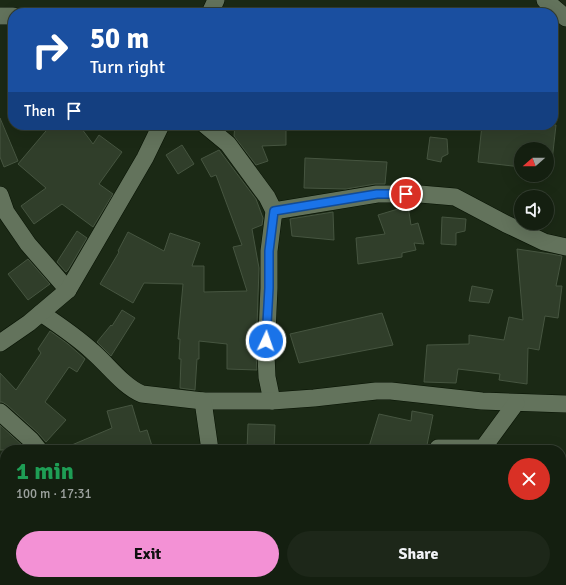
<!DOCTYPE html>
<html lang="en">
<head>
<meta charset="utf-8">
<style>
  body { margin:0; font-family:Signika,sans-serif; background:#1d2719; color:#f1f3f6; height:100vh; display:flex; flex-direction:column; font-size:15px; white-space:nowrap }
  * { box-sizing:border-box; margin:0 }
  p { font-size:13px; color:#9da29f }
  .icon { flex:none; width:22px; height:22px; fill:none; stroke:currentColor; stroke-width:2; stroke-linecap:round; stroke-linejoin:round }
  .map { position:relative; flex:1; overflow:hidden }
  .details { position:absolute; left:0px; top:445px; width:566px; height:140px; display:flex; flex-direction:column; background:#141f10; border-radius:16px 16px 0 0; box-shadow:0 4px 16px #0002,0 0 0 1px #333d30 }
  .details>* { flex:none }
  .banner { position:absolute; left:8px; top:8px; width:550px; height:122px; border-radius:16px; box-shadow:0 4px 16px #0002,0 0 0 1px #333d30; background:#1a4fa0; color:#fff; overflow:hidden }
  .needle { width:26px; rotate:250deg }
  .buttons { position:absolute; left:514px; top:142px; display:grid; gap:8px }
  .buttons a { display:grid; place-items:center; width:40px; height:40px; border-radius:50%; background:#141f10; box-shadow:0 4px 16px #0002,0 0 0 1px #333d30; font-size:20px }
  .pin { position:absolute; display:grid; place-items:center; width:34px; height:34px; color:#fff; margin:-17px; border:2px solid #fff; border-radius:50%; box-shadow:0 1px 4px #0007 }
  .me { position:absolute; width:44px; margin:-22px; rotate:3deg; stroke-linejoin:round; filter:drop-shadow(0 0 3px #0008) }
  .turn { display:flex; align-items:center; gap:14px; height:84px; padding:0 16px; font-size:18px }
  .turn .icon { width:52px; height:52px; stroke-width:2.5 }
  .turn b { display:block; font-size:28px; line-height:34px }
  .then { display:flex; align-items:center; height:38px; padding:0 16px; background:#0003; gap:8px; font-size:15px }
  .round { display:grid; place-items:center; flex:none; width:42px; height:42px; border-radius:21px; background:#1d2719 }
  .head { display:flex; align-items:center; justify-content:space-between; height:68px; padding:0 16px }
  h1 { font-size:24px; font-weight:700; line-height:30px; color:#1e9e55 }
  .action { display:flex; gap:8px; margin-top:auto; padding:8px 16px }
  .action a { flex:1; height:46px; border-radius:24px; background:#f391d5; color:#111; font-size:16px; font-weight:700; line-height:46px; text-align:center }
  .action a+a { background:#1d2719; color:#f1f3f6 }
  .map>svg:first-child { display:block }
  .building { fill:#303e2a; stroke:#465540 }
  .lines { fill:none; stroke-linecap:round; stroke-linejoin:round }
  .minor-casing { stroke:#061102; stroke-width:18 }
  .minor { stroke:#63735c; stroke-width:17 }
  .route-casing { stroke:#114b97; stroke-width:10 }
  .route { stroke:#1a73e8; stroke-width:7 }
</style>
</head>
<body>
<div class="map">
<svg width="566" height="585" viewBox="0 0 566 585">
  <rect width="100%" height="100%" fill="#1b2915"/>
  <!-- building -->
  <g class="building">
    <path d="M0,118L18,161L4,167L0,157Z"/>
    <path d="M51,125H79L93,144L99,135L122,152L99,184L113,194L93,227L62,204L34,224L21,206L46,188L18,164Z"/>
    <path d="M235,125H261V129H286V145L262,146L268,161L256,165L234,136Z"/>
    <path d="M482,125H556L551,170H547V149H521V167L478,162Z"/>
    <path d="M430,137L447,139L448,154L442,157L441,162L427,159Z"/>
    <path d="M182,145L194,164L178,174L166,155Z"/>
    <path d="M219,150L256,199L263,218L262,225L252,229L259,268L256,355L257,370L227,369V344L199,341V359H197L195,390L180,388L181,359H179L180,339H178L183,284L144,283L133,303L100,284L119,252L118,251L128,232L164,251L170,233L200,243L192,266H204V292L247,291L233,247L242,245L216,175L211,177L201,159Z"/>
    <path d="M305,158L387,162L385,184H375L346,189L304,188Z"/>
    <path d="M408,206L411,225L418,223L424,244L414,243L416,250L402,253V257L358,264L356,238L385,234L378,215Z"/>
    <path d="M333,212L334,240L292,236L290,219Z"/>
    <path d="M442,217L466,219L465,231L456,233V245L441,244Z"/>
    <path d="M77,231L87,238L68,270L66,272L57,262Z"/>
    <path d="M517,249L551,254L562,256L556,286H562L558,318L545,316L539,350L528,348L527,384L499,380L500,374L458,369L456,383L424,382L427,345L469,344V335L504,340L509,317L523,320Z"/>
    <path d="M28,259L50,284L28,300L8,274Z"/>
    <path d="M472,286L493,290L489,303L469,301Z"/>
    <path d="M122,310L135,318L111,356L97,342L111,325L112,326Z"/>
    <path d="M382,313L393,345L299,363L290,334Z"/>
    <path d="M50,331L68,344L85,359L77,372L69,367L45,402L66,420L46,442L38,433L7,405L2,402H0V373L16,390L41,353L38,349Z"/>
    <path d="M132,405L140,432L147,430L152,446L139,450H60L112,428L107,411Z"/>
    <path d="M412,411L433,415L426,450H368L379,414L411,421Z"/>
    <path d="M248,424L275,425L274,450H247Z"/>
    <path d="M0,425L24,447L26,450H0Z"/>
  </g>
  <g class="lines">
    <defs>
      <g id="minor">
        <path d="M545,0L566,18"/>
        <path d="M210,13L216,0"/>
        <path d="M0,16H13"/>
        <path d="M205,125L228,144L267,197L274,211L269,251V288L266,355L267,377L272,401"/>
        <path d="M0,195L6,212L28,244L68,290"/>
        <path d="M274,211L377,194H420L455,197L506,224L544,242L566,247"/>
        <path d="M41,313C59,325 77,337 93,352C108,365 124,387 142,394L203,401H272L314,398L376,391H391L482,401L566,404"/>
        <path d="M0,343L29,323L68,290L145,158L161,125"/>
        <path d="M203,401L210,450"/>
        <path d="M0,412L31,440L39,450"/>
        <path d="M437,450L438,448H483L516,403"/>
        <path d="M0,494H5"/>
        <path d="M155,580L162,585"/>
        <path d="M226,580V585"/>
      </g>
    </defs>
    <!-- minor casing -->
    <use href="#minor" class="minor-casing"/>
    <!-- minor -->
    <use href="#minor" class="minor"/>
  </g>
  <g class="lines">
    <defs>
      <path id="route" d="M266,341L269,288V251L274,211L377,194H406"/>
    </defs>
    <!-- route casing -->
    <use href="#route" class="route-casing"/>
    <!-- route -->
    <use href="#route" class="route"/>
  </g>
</svg>
<div class="buttons">
<a><svg class="needle" viewBox="-14 -14 28 28"><path d="M0-13l5 13h-10z" fill="#e53935"/><path d="M0 13l5-13h-10z" fill="#9da29f"/></svg></a>
<a><svg class="icon" aria-label="sound" viewBox="0 0 24 24"><path d="M4 9h4l5-4v14l-5-4H4zM17 9q2 3 0 6"/></svg></a>
</div>
<div class="pin" style="left:406px;top:194px;background:#d93025"><svg class="icon" aria-label="arrive" viewBox="0 0 24 24"><path d="M6 21V4h12l-3 4 3 4H6"/></svg></div>
<svg class="me" style="left:266px;top:341px" viewBox="-20 -20 40 40"><circle r="17" fill="#1a73e8" stroke="#fff" stroke-width="3"/><path d="M0-11L8 9 0 5-8 9z" fill="#fff"/></svg>
<div class="banner">
<div class="turn"><svg class="icon" aria-label="right" viewBox="0 0 24 24"><path d="M7 20v-9h11M14 6l5 5-5 5"/></svg><div><b>50 m</b>Turn right</div></div>
<div class="then">Then<svg class="icon" aria-label="arrive" viewBox="0 0 24 24"><path d="M6 21V4h12l-3 4 3 4H6"/></svg></div>
</div>
<section class="details">
<div class="head"><div><h1>1 min</h1><p>100 m · 17:31</p></div><a class="round" style="background:#d93025;color:#fff"><svg class="icon" aria-label="close" viewBox="0 0 24 24"><path d="M6 6l12 12M18 6L6 18"/></svg></a></div>
<div class="action"><a>Exit</a><a>Share</a></div>
</section>
</div>
</body>
</html>
